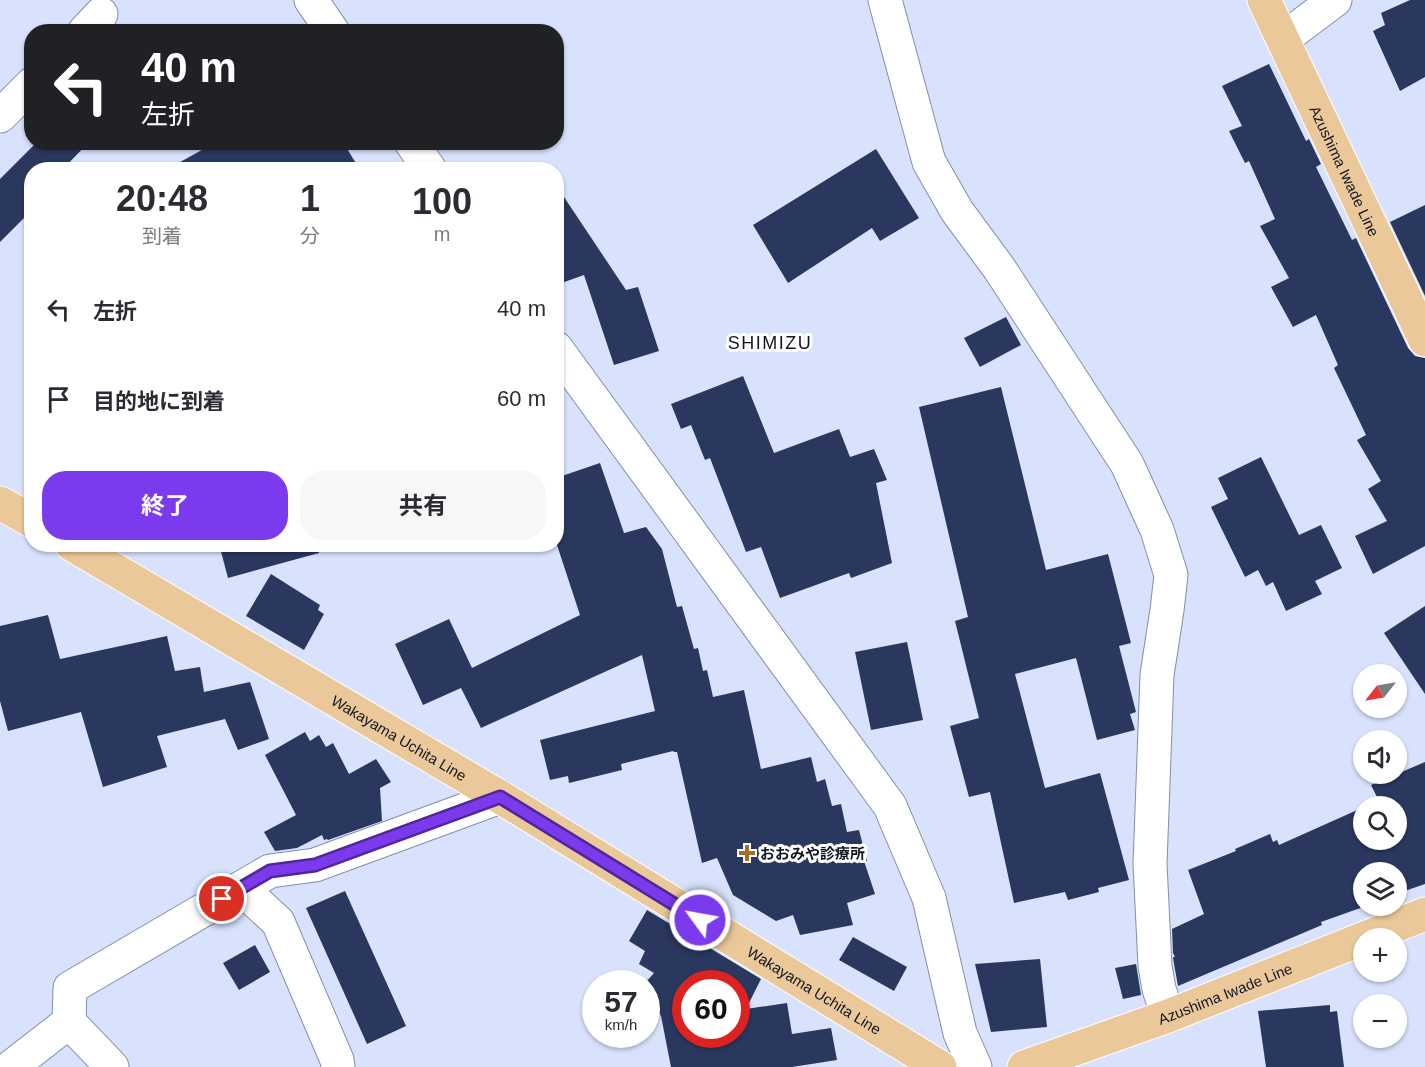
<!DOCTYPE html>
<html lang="ja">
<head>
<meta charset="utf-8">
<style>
  body { margin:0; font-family:Arial,"Noto Sans JP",sans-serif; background:#f7f7f7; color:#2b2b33; height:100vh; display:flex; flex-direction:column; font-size:22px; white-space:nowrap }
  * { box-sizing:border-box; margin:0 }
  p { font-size:20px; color:#7c7c81 }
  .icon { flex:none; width:33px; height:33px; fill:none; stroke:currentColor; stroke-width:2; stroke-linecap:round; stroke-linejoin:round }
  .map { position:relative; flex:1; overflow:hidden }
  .drawer { position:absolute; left:24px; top:162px; width:540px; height:390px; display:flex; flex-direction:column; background:#fff; border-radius:24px; box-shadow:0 2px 4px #0004 }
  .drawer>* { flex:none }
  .guide { position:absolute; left:24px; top:24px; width:540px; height:126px; border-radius:24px; box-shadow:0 2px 4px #0004; background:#202124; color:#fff; overflow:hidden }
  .needle { width:39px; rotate:239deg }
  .buttons { position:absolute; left:1353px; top:664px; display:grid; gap:12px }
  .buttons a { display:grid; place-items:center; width:54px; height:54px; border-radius:50%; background:#fff; box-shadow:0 2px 4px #0004; font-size:30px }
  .speed { position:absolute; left:582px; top:970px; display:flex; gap:12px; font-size:30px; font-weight:700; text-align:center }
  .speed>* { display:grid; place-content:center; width:78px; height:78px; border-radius:50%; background:#fff; box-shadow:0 2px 4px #0004; line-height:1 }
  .speed small { font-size:15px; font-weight:400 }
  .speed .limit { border:9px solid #d22; background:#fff; color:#111 }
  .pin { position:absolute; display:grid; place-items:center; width:51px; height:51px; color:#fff; margin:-26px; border:3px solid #fff; border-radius:50%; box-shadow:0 2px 6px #0007 }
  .me { position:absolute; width:66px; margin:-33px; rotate:302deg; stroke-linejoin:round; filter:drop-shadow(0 0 4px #0008) }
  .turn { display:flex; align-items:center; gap:21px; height:126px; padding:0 18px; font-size:27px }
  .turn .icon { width:78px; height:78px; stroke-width:2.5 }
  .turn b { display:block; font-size:42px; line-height:51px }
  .eta { display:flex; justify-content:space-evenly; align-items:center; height:102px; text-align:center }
  .eta b { font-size:36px; font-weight:700; line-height:42px }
  .primary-button { display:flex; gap:12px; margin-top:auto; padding:12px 18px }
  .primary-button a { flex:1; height:69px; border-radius:24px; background:#7c3aed; color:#fff; font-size:24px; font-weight:700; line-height:69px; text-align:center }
  .primary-button a+a { background:#f7f7f7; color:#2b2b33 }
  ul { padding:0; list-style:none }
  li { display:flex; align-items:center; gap:18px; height:90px; padding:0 18px }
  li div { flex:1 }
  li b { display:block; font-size:22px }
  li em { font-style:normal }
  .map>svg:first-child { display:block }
  .building { fill:#2a375f; fill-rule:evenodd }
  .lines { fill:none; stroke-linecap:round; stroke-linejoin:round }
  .minor-casing { stroke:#838eac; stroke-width:35 }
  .major-casing { stroke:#fff; stroke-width:35 }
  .minor { stroke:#fff; stroke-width:33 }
  .major { stroke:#ebc899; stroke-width:33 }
  .route-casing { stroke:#51269a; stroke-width:15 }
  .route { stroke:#7c3aed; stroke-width:10 }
  .poi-dot { fill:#a37027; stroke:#fff; stroke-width:2 }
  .labels { text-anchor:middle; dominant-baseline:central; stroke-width:6; stroke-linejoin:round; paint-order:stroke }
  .street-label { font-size:15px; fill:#111621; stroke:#fff }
  .poi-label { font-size:15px; font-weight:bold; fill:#111621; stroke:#fff; text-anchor:start }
  .quarter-label { font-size:18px; letter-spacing:1.5px; fill:#111621; stroke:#fff }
</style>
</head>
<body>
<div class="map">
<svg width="1425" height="1067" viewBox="0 0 1425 1067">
  <rect width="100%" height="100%" fill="#d8e2fc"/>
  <!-- building -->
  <g class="building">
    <path d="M1410,0H1425V77L1400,91L1373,31L1385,25L1381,13Z"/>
    <path d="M1269,64L1306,141L1309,139L1321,164L1316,167L1352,240L1356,238L1408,348L1415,356L1425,358V546L1373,574L1355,536L1387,521L1368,489L1381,481L1357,440L1366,435L1334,368L1338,365L1316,315L1293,327L1271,287L1289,278L1260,226L1275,219L1249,161L1245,163L1229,131L1242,126L1222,86Z"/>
    <path d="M37,142H89L62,170H32V210L0,242V179Z"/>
    <path d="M216,142H343L360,170H166Z"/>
    <path d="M876,149L919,218L880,241L872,228L788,283L753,225Z"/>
    <path d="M556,185L626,290L638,287L659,351L614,365L584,275L556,285Z"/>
    <path d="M1425,205V296L1390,222Z"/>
    <path d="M1006,317L1021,345L980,367L964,338Z"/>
    <path d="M743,376L774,453L839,429L850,457L874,449L887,480L876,483L892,563L851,578L849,573L780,598L761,547L746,552L710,458L705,460L691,425L681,429L671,404Z"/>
    <path d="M1001,387L1046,570L1108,554L1131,643L1119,646L1136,712L1130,714L1135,730L1097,740L1076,658L1015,674L1045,788L1100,773L1129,880L1098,888L1099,892L1068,900L1065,892L1014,903L990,792L969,797L950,726L979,718L955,621L968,617L919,407Z"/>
    <path d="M1261,457L1299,535L1321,525L1342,568L1315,581L1322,594L1286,611L1273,582L1266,586L1258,570L1245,577L1211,507L1228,499L1218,478Z"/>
    <path d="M600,463L624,533L646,527L662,549L677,607L682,606L694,649L698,648L703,671L707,670L713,697L744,690L761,769L811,757L817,782L825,779L832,806L841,804L847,832L859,830L867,861H864L875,894L847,903L853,925L800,935L793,915L776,921L733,895L717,858L702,863L677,752H674L673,751L621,764L622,770L569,783L568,776L550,780L540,740L655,711L642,655L481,728L461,688L423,705L395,644L449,619L472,668L580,615L556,542V478Z"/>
    <path d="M219,544H317L319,553L228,578Z"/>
    <path d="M271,574L320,605L318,610L324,614L304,650L246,616Z"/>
    <path d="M1425,606V694L1384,633Z"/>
    <path d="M48,615L60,659L167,636L175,671L200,667L204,692L250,682L269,739L238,750L225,719L157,736L167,767L103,787L81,712L8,731L0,701V626Z"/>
    <path d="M907,642L923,720L871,730L855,652Z"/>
    <path d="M305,732L310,741L319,735L326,747L333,743L349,774L376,759L391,782L380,788L382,821L328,840L327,839L324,840L322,835L297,848L275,851L264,832L296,815L265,755Z"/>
    <path d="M1425,762V884L1396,894V873H1364V906H1366L1321,922L1322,925L1178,986L1174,964L1173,957H1175L1173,953L1172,929L1204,914L1188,870L1236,851L1235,849L1270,834L1273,842L1277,840L1279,845L1364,807V840H1396V807H1364L1369,805L1368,803L1378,799L1371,785Z"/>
    <path d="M345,891L406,1026L367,1044L306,908Z"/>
    <path d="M647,910L761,979L746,1009L787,1003L792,1034L831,1028L837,1060L792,1067H671L661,1016L646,991V982L654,973L639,964L645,951L629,941ZM686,984H736V1035H686Z"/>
    <path d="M853,937L907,967L894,991L839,960Z"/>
    <path d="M255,945L270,972L239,990L223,963Z"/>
    <path d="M1040,959L1047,1027L991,1032L975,964Z"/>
    <path d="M1136,964L1141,995L1123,999L1115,968Z"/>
    <path d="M1330,1005V1012L1337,1011L1344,1067H1266L1258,1011Z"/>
  </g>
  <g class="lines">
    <defs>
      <g id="minor">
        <path d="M311,0L333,32"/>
        <path d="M885,0L929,162L957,211L999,268L1127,464L1157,530L1171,575L1167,610L1157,675L1150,864L1155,966L1159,989L1168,1016"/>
        <path d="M84,32L101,14"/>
        <path d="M1283,39L1335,0"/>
        <path d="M0,116L32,84"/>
        <path d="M411,142L430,170"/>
        <path d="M556,348L890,806L929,898L960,1033L975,1067"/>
        <path d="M241,888L278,922L337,1060L338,1067"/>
        <path d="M69,1022L112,1067"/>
        <path d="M11,1067L69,1022L70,988L270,871L315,865L500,797"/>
      </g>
      <g id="major">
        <path id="s1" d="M1264,0L1425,340"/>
        <path d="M0,503L32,521"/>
        <path id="s2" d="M71,544L500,797L940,1067"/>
        <path id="s3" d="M1024,1067L1168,1016L1425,914"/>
      </g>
    </defs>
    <!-- minor casing -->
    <use href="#minor" class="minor-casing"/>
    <!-- major casing -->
    <use href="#major" class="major-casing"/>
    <!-- minor -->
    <use href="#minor" class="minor"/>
    <!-- major -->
    <use href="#major" class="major"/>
  </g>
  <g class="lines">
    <defs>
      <path id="route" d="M222,899L270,871L315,865L500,797L700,920"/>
    </defs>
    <!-- route casing -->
    <use href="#route" class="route-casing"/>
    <!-- route -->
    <use href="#route" class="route"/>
  </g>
  <!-- markers -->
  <path class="poi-dot" d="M744 844h6v6h6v6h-6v6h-6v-6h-6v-6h6z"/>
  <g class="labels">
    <!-- street labels -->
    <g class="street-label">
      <text stroke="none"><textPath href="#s1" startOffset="189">Azushima Iwade Line</textPath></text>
      <text stroke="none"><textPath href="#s2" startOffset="381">Wakayama Uchita Line</textPath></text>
      <text stroke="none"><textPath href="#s2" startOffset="867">Wakayama Uchita Line</textPath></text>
      <text stroke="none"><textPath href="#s3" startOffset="214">Azushima Iwade Line</textPath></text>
    </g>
    <!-- poi labels -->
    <g class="poi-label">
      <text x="760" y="853">おおみや診療所</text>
    </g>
    <!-- quarter labels -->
    <g class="quarter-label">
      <text x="770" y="343">SHIMIZU</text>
    </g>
  </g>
</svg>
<div class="buttons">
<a><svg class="needle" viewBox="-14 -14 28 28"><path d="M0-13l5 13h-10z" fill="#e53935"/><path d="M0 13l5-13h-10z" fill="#7c7c81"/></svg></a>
<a><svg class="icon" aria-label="sound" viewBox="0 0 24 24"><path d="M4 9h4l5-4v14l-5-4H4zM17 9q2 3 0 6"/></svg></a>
<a><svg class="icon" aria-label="search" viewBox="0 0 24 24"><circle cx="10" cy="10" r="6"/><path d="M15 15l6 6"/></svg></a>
<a><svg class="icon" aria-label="layers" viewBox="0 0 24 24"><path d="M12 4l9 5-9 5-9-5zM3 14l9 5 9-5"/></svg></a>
<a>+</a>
<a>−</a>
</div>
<div class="speed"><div>57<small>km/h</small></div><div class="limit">60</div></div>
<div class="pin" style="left:222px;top:899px;background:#d93025"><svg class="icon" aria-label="arrive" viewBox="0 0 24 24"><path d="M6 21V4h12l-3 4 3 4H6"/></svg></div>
<svg class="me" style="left:700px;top:920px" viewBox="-20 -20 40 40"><circle r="17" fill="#7c3aed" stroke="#fff" stroke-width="3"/><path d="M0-11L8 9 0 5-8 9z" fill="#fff"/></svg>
<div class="guide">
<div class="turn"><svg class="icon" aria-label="left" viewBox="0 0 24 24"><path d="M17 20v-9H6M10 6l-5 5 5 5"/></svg><div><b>40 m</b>左折</div></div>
</div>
<section class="drawer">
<div class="eta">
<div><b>20:48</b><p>到着</p></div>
<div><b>1</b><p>分</p></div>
<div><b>100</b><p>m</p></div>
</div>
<ul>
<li><svg class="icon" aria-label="left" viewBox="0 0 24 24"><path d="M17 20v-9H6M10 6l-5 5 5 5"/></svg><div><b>左折</b></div><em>40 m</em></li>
<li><svg class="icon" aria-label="arrive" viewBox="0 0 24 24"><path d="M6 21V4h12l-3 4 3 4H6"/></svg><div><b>目的地に到着</b></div><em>60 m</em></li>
</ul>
<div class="primary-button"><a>終了</a><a>共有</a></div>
</section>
</div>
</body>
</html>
